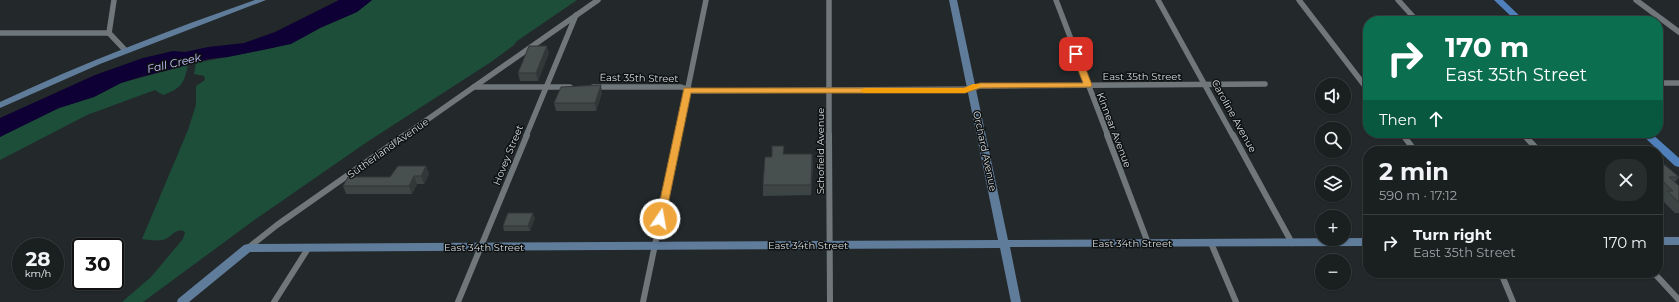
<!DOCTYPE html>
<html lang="en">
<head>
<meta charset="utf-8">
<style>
  body { margin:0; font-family:Montserrat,sans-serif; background:#272c2d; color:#f1f3f6; height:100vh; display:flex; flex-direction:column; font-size:15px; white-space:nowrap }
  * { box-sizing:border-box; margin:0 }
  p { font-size:13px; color:#9fa2a5 }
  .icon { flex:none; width:22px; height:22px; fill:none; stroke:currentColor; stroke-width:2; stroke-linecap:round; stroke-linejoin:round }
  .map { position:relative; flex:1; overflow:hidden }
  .panel { position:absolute; left:1363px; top:146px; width:300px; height:132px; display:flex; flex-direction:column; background:#1a1f20; border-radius:16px; box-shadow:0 1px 3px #0004,0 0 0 1px #383d3e }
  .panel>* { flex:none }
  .banner { position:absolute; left:1363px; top:16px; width:300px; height:122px; border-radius:16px; box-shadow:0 1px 3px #0004,0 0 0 1px #383d3e; background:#0b6e4f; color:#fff; overflow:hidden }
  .fabs { position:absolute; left:1315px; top:78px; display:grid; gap:8px }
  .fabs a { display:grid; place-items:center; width:36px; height:36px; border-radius:50%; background:#1a1f20; box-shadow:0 1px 3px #0004,0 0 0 1px #383d3e; font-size:20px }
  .speed { position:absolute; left:12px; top:238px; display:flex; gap:8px; font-size:20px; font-weight:700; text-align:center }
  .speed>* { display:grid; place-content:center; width:52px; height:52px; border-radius:50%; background:#1a1f20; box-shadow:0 1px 3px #0004,0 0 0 1px #383d3e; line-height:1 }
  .speed small { font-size:10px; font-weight:400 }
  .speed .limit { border:2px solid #111; border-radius:6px; background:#fff; color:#111 }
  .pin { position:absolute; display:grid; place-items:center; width:34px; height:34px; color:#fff; margin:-17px; border-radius:8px; box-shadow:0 2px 6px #0006 }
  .me { position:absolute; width:44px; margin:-22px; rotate:12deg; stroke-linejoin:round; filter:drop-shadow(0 0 3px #0008) }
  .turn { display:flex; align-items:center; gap:14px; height:84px; padding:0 16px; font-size:18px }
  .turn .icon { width:52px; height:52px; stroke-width:2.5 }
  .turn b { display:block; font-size:28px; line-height:34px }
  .then { display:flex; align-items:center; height:38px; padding:0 16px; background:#0003; gap:8px; font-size:15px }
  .round { display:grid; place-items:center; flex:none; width:42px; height:42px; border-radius:16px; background:#272c2d }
  .headline { display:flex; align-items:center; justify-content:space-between; height:68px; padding:0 16px }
  h1 { font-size:24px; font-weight:700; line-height:30px }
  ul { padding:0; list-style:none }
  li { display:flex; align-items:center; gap:12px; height:56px; padding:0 16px; border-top:1px solid #383d3e }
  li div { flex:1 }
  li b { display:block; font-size:15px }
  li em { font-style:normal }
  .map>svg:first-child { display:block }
  .green { fill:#1c4e3a }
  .water { fill:#0e0034 }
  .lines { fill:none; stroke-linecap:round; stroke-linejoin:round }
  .street-far1 { stroke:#70777b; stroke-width:5.5 }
  .street { stroke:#70777b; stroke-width:6 }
  .secondary { fill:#607c9b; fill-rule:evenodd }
  .primary { fill:#4f80bb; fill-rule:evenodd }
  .wall { fill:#3d4444 }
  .shaded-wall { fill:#323737 }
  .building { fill:#474f4f; stroke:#323737 }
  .route { fill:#efa73d; stroke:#9b6d28 }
  .slow { fill:#f59e0b }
  .labels { text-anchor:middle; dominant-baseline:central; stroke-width:3; stroke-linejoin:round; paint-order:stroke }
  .street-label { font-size:10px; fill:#d8dcde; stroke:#0e1112 }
  .water-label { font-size:11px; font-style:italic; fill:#c7c6fe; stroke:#0e1112 }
</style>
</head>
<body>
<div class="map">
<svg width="1679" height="302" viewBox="0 0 1679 302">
  <rect width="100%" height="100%" fill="#23292b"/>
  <!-- green -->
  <g class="green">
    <path d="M372,0H577L517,41L514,45L491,62L367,142L253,221L143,302H122L151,277L183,239L185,232C175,226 171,239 162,240C156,241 148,240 142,239L188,130L196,105V86L205,80L204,76L194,74L196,63L273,48L302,38L320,28L357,12Z"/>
    <path d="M188,65C184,83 182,88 163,95L155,90L87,115L0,160V137L4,134L59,108L94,97L121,83Z"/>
  </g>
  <!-- water -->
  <path class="water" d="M339,0H372L357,12L320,28L291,44L228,57L209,59L137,78L121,83L94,97L59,108L0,137V118L95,75L143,58L173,51L185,52L208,47L244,43L275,32Z"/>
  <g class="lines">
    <!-- street-far1 -->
    <g class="street-far1">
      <path d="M829,0V136"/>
      <path d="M1056,0L1108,136"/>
      <path d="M1158,0L1233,136"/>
      <path d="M1299,0L1368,90"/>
      <path d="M1398,0L1417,21"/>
      <path d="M1636,0L1679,32"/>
      <path d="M0,33H109"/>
      <path d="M109,33L114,0"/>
      <path d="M109,33L125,50"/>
      <path d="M1658,83H1679"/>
      <path d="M474,87H570"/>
      <path d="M593,87H681L693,91L972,89"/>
      <path d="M972,88L980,86L1265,84"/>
      <path d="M1401,133L1404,136"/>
      <path d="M1522,133L1525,136"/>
      <path d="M404,136L598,0"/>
      <path d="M526,136L576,15"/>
      <path d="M678,136L706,0"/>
    </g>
    <!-- street -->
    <g class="street">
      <path d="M829,135L830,302"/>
      <path d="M1107,135L1148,243"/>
      <path d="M1233,135L1292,243"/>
      <path d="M1403,135L1415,151"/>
      <path d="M1524,135L1539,151"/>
      <path d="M1211,243L1236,302"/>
      <path d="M248,248L277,225L405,135"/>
      <path d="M1501,273L1513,302"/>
      <path d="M1654,273L1679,300"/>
      <path d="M274,302L309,247"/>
      <path d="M458,302L527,135"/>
      <path d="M643,302L678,135"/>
    </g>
    <!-- secondary -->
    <g class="secondary">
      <path d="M255,0H266L100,64L0,108V102C83,63 169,30 255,0Z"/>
      <path d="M949,0H957L1008,240L1368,238V246L1010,247L1021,302H1011L1000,248L250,252L189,302H177L178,299L244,245L248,244L998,240Z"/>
      <rect x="1658" y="237" width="21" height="8"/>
    </g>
    <!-- primary -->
    <g class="primary">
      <path d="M1494,0H1503L1525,21H1516Z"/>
      <path d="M1640,133H1651L1679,158V167L1675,166Z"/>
    </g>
  </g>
  <!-- wall -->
  <g class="wall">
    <path d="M549,53L538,81H520L518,73Z"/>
    <path d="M602,93L596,111H556L554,103Z"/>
    <path d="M784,154H812L813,164L811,195L763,196V185L772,157Z"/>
    <path d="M1658,165L1679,177L1675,182L1679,186V213H1675L1661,199L1664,195L1658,190Z"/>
    <path d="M426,166L429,174L424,184H417L412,194H346L343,186L390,177Z"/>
    <path d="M535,218L530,231H504L503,226Z"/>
  </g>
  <!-- shaded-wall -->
  <g class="shaded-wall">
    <path d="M547,46L549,53L538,81L536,73Z"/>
    <path d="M601,85L602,93L596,111L595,103Z"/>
    <path d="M812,154L813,164L811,195V185Z"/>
    <path d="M426,166L429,174L424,184L421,176Z"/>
    <path d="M414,176L417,184L412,194L409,186Z"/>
    <path d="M533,213L535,218L530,231L528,226Z"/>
  </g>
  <!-- building -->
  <g class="building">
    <path d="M529,46H547L536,73H518Z"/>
    <path d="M601,85L595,103H554L561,87Z"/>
    <path d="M772,146H784L783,154H812L811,185H763L765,157H772Z"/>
    <path d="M1658,165H1665L1679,177H1669L1679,186V202L1667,191H1673L1659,177H1658Z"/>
    <path d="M398,166H426L421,176H414L409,186H343L348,177H390Z"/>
    <path d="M508,213H533L528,226H503Z"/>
  </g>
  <!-- route -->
  <path class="route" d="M1073,52H1076L1080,54L1092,85L1091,87L980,88L965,93H691L665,219L660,222L656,219L684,88H964L980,83H1083L1072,54Z"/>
  <!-- slow -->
  <path class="slow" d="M973,84H979L980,86L965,93H864L860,91L864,88H964Z"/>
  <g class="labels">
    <!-- street labels -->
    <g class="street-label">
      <text x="1142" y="76">East 35th Street</text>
      <text transform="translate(639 78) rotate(1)">East 35th Street</text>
      <text transform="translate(1234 116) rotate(61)">Caroline Avenue</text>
      <text transform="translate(1114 130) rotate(69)">Kinnear Avenue</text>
      <text transform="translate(388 148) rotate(-35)">Sutherland Avenue</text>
      <text transform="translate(820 151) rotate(-90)">Schofield Avenue</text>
      <text transform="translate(985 151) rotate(78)">Orchard Avenue</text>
      <text transform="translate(508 155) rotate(-68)">Hovey Street</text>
      <text x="1132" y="243">East 34th Street</text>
      <text x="808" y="245">East 34th Street</text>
      <text x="484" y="247">East 34th Street</text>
    </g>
    <!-- water labels -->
    <g class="water-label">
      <text transform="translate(174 63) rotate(-13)">Fall Creek</text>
    </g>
  </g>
</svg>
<div class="fabs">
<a><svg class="icon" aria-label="sound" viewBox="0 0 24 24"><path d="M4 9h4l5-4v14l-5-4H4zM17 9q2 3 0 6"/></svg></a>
<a><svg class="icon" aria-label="search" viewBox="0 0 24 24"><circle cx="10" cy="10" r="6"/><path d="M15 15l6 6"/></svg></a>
<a><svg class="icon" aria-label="layers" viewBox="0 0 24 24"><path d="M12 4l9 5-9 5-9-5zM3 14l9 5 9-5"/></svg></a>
<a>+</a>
<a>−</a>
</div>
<div class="speed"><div>28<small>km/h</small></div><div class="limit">30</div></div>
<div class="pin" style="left:1076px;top:54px;background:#d93025"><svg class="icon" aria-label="arrive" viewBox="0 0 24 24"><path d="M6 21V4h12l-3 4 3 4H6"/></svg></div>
<svg class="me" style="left:660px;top:219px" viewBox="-20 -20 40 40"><circle r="17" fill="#efa73d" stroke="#fff" stroke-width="3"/><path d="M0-11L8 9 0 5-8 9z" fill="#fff"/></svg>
<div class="banner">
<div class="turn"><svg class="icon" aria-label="right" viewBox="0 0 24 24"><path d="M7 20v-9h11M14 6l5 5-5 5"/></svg><div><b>170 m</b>East 35th Street</div></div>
<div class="then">Then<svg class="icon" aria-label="ahead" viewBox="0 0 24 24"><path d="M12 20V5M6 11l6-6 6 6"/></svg></div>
</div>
<section class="panel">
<div class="headline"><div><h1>2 min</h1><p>590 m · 17:12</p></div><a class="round"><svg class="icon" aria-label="close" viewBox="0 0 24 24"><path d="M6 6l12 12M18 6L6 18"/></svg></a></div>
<ul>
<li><svg class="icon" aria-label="right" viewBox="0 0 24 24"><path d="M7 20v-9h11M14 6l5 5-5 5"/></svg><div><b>Turn right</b><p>East 35th Street</p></div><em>170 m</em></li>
</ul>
</section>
</div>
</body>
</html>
